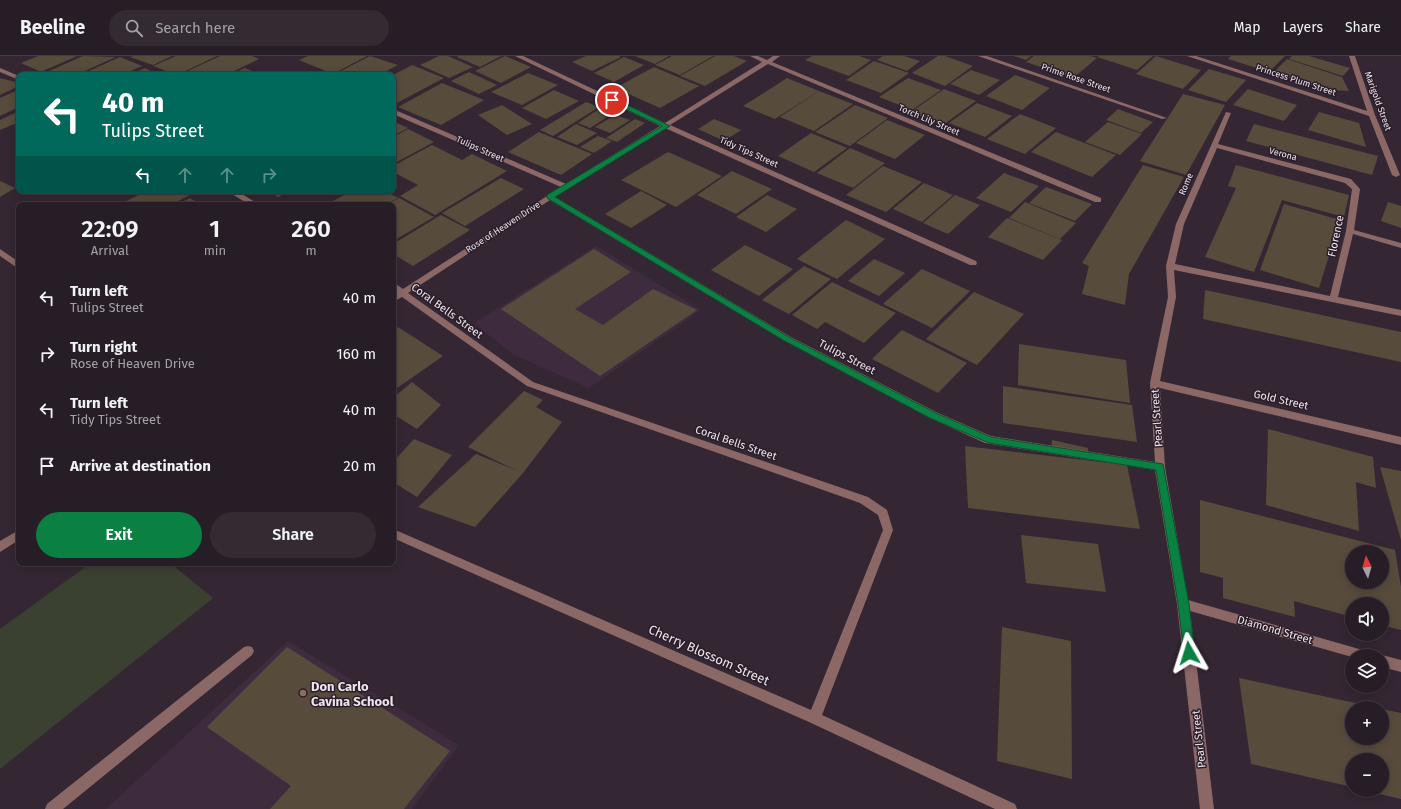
<!DOCTYPE html>
<html lang="en">
<head>
<meta charset="utf-8">
<style>
  body { margin:0; font-family:"Fira Sans",sans-serif; background:#332a32; color:#f1f3f6; height:100vh; display:flex; flex-direction:column; font-size:15px; white-space:nowrap }
  * { box-sizing:border-box; margin:0 }
  p { font-size:13px; color:#a4a2a7 }
  .icon { flex:none; width:22px; height:22px; fill:none; stroke:currentColor; stroke-width:2; stroke-linecap:round; stroke-linejoin:round }
  .map { position:relative; flex:1; overflow:hidden }
  .drawer { position:absolute; left:16px; top:146px; width:380px; height:364px; display:flex; flex-direction:column; background:#271d26; border-radius:8px; box-shadow:0 2px 10px #0003,0 0 0 1px #433b43 }
  .drawer>* { flex:none }
  .top-card { position:absolute; left:16px; top:16px; width:380px; height:122px; border-radius:8px; box-shadow:0 2px 10px #0003,0 0 0 1px #433b43; background:#00695c; color:#fff; overflow:hidden }
  .needle { width:26px; rotate:355deg }
  .fabs { position:absolute; left:1345px; top:489px; display:grid; gap:8px }
  .fabs a { display:grid; place-items:center; width:44px; height:44px; border-radius:50%; background:#271d26; box-shadow:0 2px 10px #0003,0 0 0 1px #433b43; font-size:20px }
  .pin { position:absolute; display:grid; place-items:center; width:34px; height:34px; color:#fff; margin:-17px; border:2px solid #fff; border-radius:50%; box-shadow:0 1px 4px #0007 }
  .me { position:absolute; width:44px; margin:-22px; rotate:354deg; stroke-linejoin:round; filter:drop-shadow(0 0 3px #0008) }
  .turn { display:flex; align-items:center; gap:14px; height:84px; padding:0 20px; font-size:18px }
  .turn .icon { width:52px; height:52px; stroke-width:2.5 }
  .turn b { display:block; font-size:28px; line-height:34px }
  .lanes { display:flex; align-items:center; height:38px; padding:0 20px; background:#0003; justify-content:center; gap:20px; direction:ltr }
  .lanes .off { opacity:.35 }
  .eta { display:flex; justify-content:space-evenly; align-items:center; height:68px; text-align:center }
  .eta b { font-size:24px; font-weight:600; line-height:28px }
  .primary-button { display:flex; gap:8px; margin-top:auto; padding:8px 20px }
  .primary-button a { flex:1; height:46px; border-radius:24px; background:#0b8043; color:#fff; font-size:16px; font-weight:600; line-height:46px; text-align:center }
  .primary-button a+a { background:#332a32; color:#f1f3f6 }
  ul { padding:0; list-style:none }
  li { display:flex; align-items:center; gap:12px; height:56px; padding:0 20px }
  li div { flex:1 }
  li b { display:block; font-size:15px }
  li em { font-style:normal }
  header { display:flex; align-items:center; gap:24px; box-sizing:border-box; height:56px; padding:0 20px; background:#271d26; border-bottom:1px solid #433b43 }
  header strong { font-size:19px }
  nav { display:flex; gap:22px; margin-inline-start:auto; font-size:14px }
  .search { width:280px; height:36px; background:#332a32; display:flex; align-items:center; gap:10px; box-sizing:border-box; padding:0 14px; border-radius:22px; color:#a4a2a7; font-size:15px }
  .map>svg:first-child { display:block }
  .built { fill:#3e2c3e }
  .green { fill:#3b4131 }
  .building { fill:#574b3c; fill-rule:evenodd }
  .lines { fill:none; stroke-linecap:round; stroke-linejoin:round }
  .minor { fill:#8b6865; fill-rule:evenodd }
  .route { fill:#0b8043; stroke:#07532c }
  .education-dot { fill:#8d6e63; stroke:#291d29; stroke-width:1.5 }
  .labels { text-anchor:middle; dominant-baseline:central; stroke-width:3; stroke-linejoin:round; paint-order:stroke }
  .far-street-label { font-size:9px; fill:#ede4ec; stroke:#291d29 }
  .street-label { font-size:11px; fill:#ede4ec; stroke:#291d29 }
  .near-street-label { font-size:13px; fill:#ede4ec; stroke:#291d29 }
  .near-poi-label { font-size:13px; font-weight:bold; fill:#ede4ec; stroke:#291d29; text-anchor:start }
</style>
</head>
<body>
<header>
<strong>Beeline</strong>
<div class="search"><svg class="icon" aria-label="search" viewBox="0 0 24 24"><circle cx="10" cy="10" r="6"/><path d="M15 15l6 6"/></svg>Search here</div>
<nav><a>Map</a><a>Layers</a><a>Share</a></nav>
</header>
<div class="map">
<svg width="1401" height="753" viewBox="0 0 1401 753">
  <rect width="100%" height="100%" fill="#342733"/>
  <!-- built -->
  <g class="built">
    <path d="M596,190L701,254L589,332L514,299L474,267Z"/>
    <path d="M288,585L459,689L412,753H106Z"/>
  </g>
  <!-- green -->
  <path class="green" d="M91,507H170L213,542L0,713V573Z"/>
  <!-- building -->
  <g class="building">
    <path d="M38,0H77L41,16L21,7Z"/>
    <path d="M83,0L116,1L76,19H59L49,15Z"/>
    <path d="M133,0H172L153,9L130,1Z"/>
    <path d="M176,0H217L177,19L153,10Z"/>
    <path d="M220,0H252L259,3L226,19H179Z"/>
    <path d="M308,0H367L333,18L299,4Z"/>
    <path d="M370,0L398,9L379,19H333Z"/>
    <path d="M439,0H448L473,11L449,22L420,9Z"/>
    <path d="M459,0H501L480,11L457,1Z"/>
    <path d="M505,0L531,11L501,27L475,15Z"/>
    <path d="M586,0H619L621,1L592,15L572,6Z"/>
    <path d="M635,0H669L655,8Z"/>
    <path d="M672,0H713L680,19L655,9Z"/>
    <path d="M715,0H734L747,5L705,30L680,20Z"/>
    <path d="M812,0H859L871,4L849,20L805,4Z"/>
    <path d="M883,0H904L920,5L907,15L877,4Z"/>
    <path d="M938,0H945L973,10L945,30L912,17Z"/>
    <path d="M1014,0H1031L1026,4Z"/>
    <path d="M1034,0H1090L1097,2L1073,22L1026,6Z"/>
    <path d="M1099,0H1153L1137,14L1097,1Z"/>
    <path d="M1156,0L1201,14L1183,33L1136,18Z"/>
    <path d="M1231,0H1285L1269,16L1228,3Z"/>
    <path d="M1292,0H1309L1350,12L1343,20L1289,3Z"/>
    <path d="M120,1L142,10L122,19H80Z"/>
    <path d="M624,1L644,9L614,26L594,17Z"/>
    <path d="M1287,3L1342,21L1349,35L1330,34L1273,17Z"/>
    <path d="M874,5L909,17L881,37L846,24Z"/>
    <path d="M412,9L444,22L397,47L393,45V19Z"/>
    <path d="M654,11L699,30L660,52L615,32Z"/>
    <path d="M145,12L159,19H129Z"/>
    <path d="M245,12L261,19H229Z"/>
    <path d="M1209,13L1246,24L1226,46L1188,34Z"/>
    <path d="M971,14L1000,24L979,39L950,28Z"/>
    <path d="M469,16L497,29L479,38L451,25Z"/>
    <path d="M528,17L558,29L522,49L491,36Z"/>
    <path d="M1015,19L1050,32L1022,54L986,40Z"/>
    <path d="M0,22L19,27V30L0,39Z"/>
    <path d="M787,22L819,35L775,63L743,50Z"/>
    <path d="M908,22L941,34L912,54L879,41Z"/>
    <path d="M442,27L484,44L441,69L398,51Z"/>
    <path d="M944,33L976,45L943,69L911,56Z"/>
    <path d="M1248,33L1297,49L1284,65L1233,49Z"/>
    <path d="M18,34L19,51L0,60V42Z"/>
    <path d="M554,34L579,45L546,63L522,52Z"/>
    <path d="M819,35L853,48L814,75L780,61Z"/>
    <path d="M1183,38L1225,49L1186,119L1140,105Z"/>
    <path d="M586,46L599,51L553,80L540,74Z"/>
    <path d="M977,47L1012,60L985,81L949,67Z"/>
    <path d="M502,49L532,68L507,79L478,59Z"/>
    <path d="M855,49L888,62L850,90L815,76Z"/>
    <path d="M602,51L615,56L590,72L578,67Z"/>
    <path d="M1118,53L1153,66L1141,77L1106,64Z"/>
    <path d="M19,55V66L0,74V64Z"/>
    <path d="M1319,56L1359,67L1366,91L1308,74Z"/>
    <path d="M1020,58L1056,72L1025,98L987,83Z"/>
    <path d="M615,59L630,64L610,77L595,71Z"/>
    <path d="M635,63L645,67L617,86L606,82Z"/>
    <path d="M714,63L741,74L724,85L698,73Z"/>
    <path d="M887,64L925,79L895,103L856,87Z"/>
    <path d="M393,65L408,72L393,80Z"/>
    <path d="M1108,66L1142,78L1120,99L1085,86Z"/>
    <path d="M576,68L597,77L577,89L557,81Z"/>
    <path d="M1254,68L1378,100L1372,119L1246,85Z"/>
    <path d="M408,73L434,86L393,108V81Z"/>
    <path d="M539,76L592,98L561,119L508,96Z"/>
    <path d="M1056,76L1116,99L1092,121L1031,96Z"/>
    <path d="M811,77L847,92L814,116L778,100Z"/>
    <path d="M598,80L612,85L594,97L580,91Z"/>
    <path d="M432,89L462,104L472,98L507,115L435,159L400,140L418,129L393,116V110Z"/>
    <path d="M850,92L885,107L853,132L817,117Z"/>
    <path d="M668,96L722,120L676,151L621,124Z"/>
    <path d="M1143,109L1184,121L1129,218L1125,249L1082,238L1089,210L1082,207Z"/>
    <path d="M1236,109L1349,139L1344,161L1282,144L1254,216L1205,201L1236,132L1228,130Z"/>
    <path d="M883,110L922,126L886,156L846,139Z"/>
    <path d="M732,115L772,133L736,158L697,139Z"/>
    <path d="M1004,117L1039,130L1011,156L976,142Z"/>
    <path d="M501,122L524,133L465,170L442,157Z"/>
    <path d="M0,125L15,132L0,141Z"/>
    <path d="M924,127L953,139L922,166L893,153Z"/>
    <path d="M1046,131L1092,148L1075,165L1029,147Z"/>
    <path d="M147,135H184L190,139L170,149H118Z"/>
    <path d="M268,135H290L278,141Z"/>
    <path d="M351,135H385L398,142L385,149H326Z"/>
    <path d="M641,135L667,149L631,172L605,158Z"/>
    <path d="M767,139L797,153L766,176L736,161Z"/>
    <path d="M955,139L980,149L948,178L923,167Z"/>
    <path d="M190,142L201,149H176Z"/>
    <path d="M399,142L434,161L393,185V149H386Z"/>
    <path d="M1025,146L1076,167L1060,183L1009,162Z"/>
    <path d="M1388,146L1401,150V172L1381,165Z"/>
    <path d="M1284,148L1340,164L1319,232L1260,214Z"/>
    <path d="M441,159L470,174L413,210L393,198V188Z"/>
    <path d="M1007,162L1062,184L1043,204L988,181Z"/>
    <path d="M846,164L885,183L837,223L797,203Z"/>
    <path d="M745,189L793,213L759,240L711,214Z"/>
    <path d="M594,193L631,216L575,253L603,269L653,233L697,254L600,320L501,253Z"/>
    <path d="M874,203L905,217L879,240L848,225Z"/>
    <path d="M804,210L831,223L789,258L762,244Z"/>
    <path d="M922,213L970,235L932,272L883,248Z"/>
    <path d="M832,226L896,257L864,287L825,266L817,273L792,259Z"/>
    <path d="M1205,234L1401,276V306L1203,263Z"/>
    <path d="M974,236L1024,258L977,309L926,283Z"/>
    <path d="M398,271L443,300L393,335V277Z"/>
    <path d="M902,274L967,307L938,337L872,303Z"/>
    <path d="M1019,288L1126,304L1130,347L1018,329Z"/>
    <path d="M412,326L441,349L417,373L393,358V342Z"/>
    <path d="M1003,330L1132,349L1137,386L1003,367Z"/>
    <path d="M524,335L543,344L536,351L562,366L523,417L475,471L418,451L476,398L518,415L468,391Z"/>
    <path d="M1268,373L1373,401L1376,432L1356,426L1359,475L1266,449Z"/>
    <path d="M414,383L452,399L417,441L393,426V406Z"/>
    <path d="M1052,384L1088,392L1087,404L1051,395Z"/>
    <path d="M965,390L1127,409L1140,473L968,452Z"/>
    <path d="M1380,411L1401,415V484Z"/>
    <path d="M1200,444L1395,494L1401,531V574L1382,569V548H1352V561L1294,545L1295,561L1223,542V522L1200,516ZM1352,496H1382V526H1352Z"/>
    <path d="M1021,479L1098,488L1106,536L1026,527Z"/>
    <path d="M1002,571L1071,585L1072,723L997,705Z"/>
    <path d="M287,591L450,695L404,753H270L291,730L207,671Z"/>
    <path d="M1239,622L1374,651L1352,652V682H1382V653L1401,657V743L1366,735L1382,734V704H1352V731L1251,708Z"/>
  </g>
  <g class="lines">
    <!-- minor -->
    <g class="minor">
      <path d="M515,0H523L665,67L762,6L750,0H758L767,4L773,0H780L772,6L1101,142V146H1095L768,8L670,69L976,205L977,207L976,209H970L665,72L555,141L789,280L936,356L991,380L1155,406L1150,327L1168,241L1166,210L1176,168L1226,56L1231,57L1218,88L1351,123L1360,133L1354,174L1401,187V192L1353,178L1338,241L1401,254V260L1174,214L1176,241L1160,325L1401,381V389L1160,332L1165,411L1188,544L1366,595L1370,596L1372,600H1352V601L1190,555L1214,753H1200L1177,548L1155,414L985,387L930,362L783,284L550,144L408,237L533,326L868,441L887,454L893,474L822,659L1015,748L1017,753H995L809,666L393,482V473L811,654L883,474L878,459L860,447L527,330L402,241L393,246V239L396,237L393,234V226L403,233L561,131L393,58V53L566,128L660,70ZM1217,92L1345,127L1352,133L1346,175L1330,240L1175,208L1184,168Z"/>
      <path d="M978,0H987L1167,62L1162,63Z"/>
      <path d="M1187,0H1196L1367,55L1349,0H1355L1375,59L1400,119L1396,121L1392,119L1369,60Z"/>
      <path d="M0,12L19,20V24L0,16Z"/>
      <path d="M308,15L314,19H307L305,17Z"/>
      <path d="M227,135H237L260,149H250Z"/>
      <path d="M0,193L19,206V213L0,200Z"/>
      <path d="M19,474V484L0,496V485Z"/>
      <path d="M248,590L252,591L254,595L252,599L63,753H45L47,748L244,591Z"/>
      <path d="M1382,599L1401,604V616L1382,611V600H1381Z"/>
    </g>
  </g>
  <!-- route -->
  <path class="route" d="M610,43H615L670,70L555,141L789,281L936,357L991,381L1163,408L1189,548L1195,597L1193,600L1189,602L1185,600L1184,597L1178,548L1156,414L989,387L930,362L783,284L547,142V139L662,70L610,46Z"/>
  <!-- markers -->
  <circle class="education-dot" cx="303" cy="637" r="4"/>
  <g class="labels">
    <!-- far-street labels -->
    <g class="far-street-label">
      <text transform="translate(1076 22) rotate(19)">Prime Rose Street</text>
      <text transform="translate(1296 24) rotate(18)">Princess Plum Street</text>
      <text transform="translate(1378 45) rotate(70)">Marigold Street</text>
      <text transform="translate(929 64) rotate(23)">Torch Lily Street</text>
      <text transform="translate(480 93) rotate(24)">Tulips Street</text>
      <text transform="translate(749 96) rotate(24)">Tidy Tips Street</text>
      <text transform="translate(1283 98) rotate(15)">Verona</text>
      <text transform="translate(1186 128) rotate(-67)">Rome</text>
      <text transform="translate(503 171) rotate(-33)">Rose of Heaven Drive</text>
    </g>
    <!-- street labels -->
    <g class="street-label">
      <text transform="translate(1336 180) rotate(-78)">Florence</text>
      <text transform="translate(447 255) rotate(36)">Coral Bells Street</text>
      <text transform="translate(847 301) rotate(28)">Tulips Street</text>
      <text transform="translate(1281 344) rotate(13)">Gold Street</text>
      <text transform="translate(1157 362) rotate(-94)">Pearl Street</text>
      <text transform="translate(736 387) rotate(19)">Coral Bells Street</text>
      <text transform="translate(1275 574) rotate(16)">Diamond Street</text>
      <text transform="translate(1199 683) rotate(-96)">Pearl Street</text>
    </g>
    <!-- near-street labels -->
    <g class="near-street-label">
      <text transform="translate(709 599) rotate(24)">Cherry Blossom Street</text>
    </g>
    <!-- near-poi labels -->
    <g class="near-poi-label">
      <text x="311" y="630">Don Carlo<tspan x="311" dy="15">Cavina School</tspan></text>
    </g>
  </g>
</svg>
<div class="fabs">
<a><svg class="needle" viewBox="-14 -14 28 28"><path d="M0-13l5 13h-10z" fill="#e53935"/><path d="M0 13l5-13h-10z" fill="#a4a2a7"/></svg></a>
<a><svg class="icon" aria-label="sound" viewBox="0 0 24 24"><path d="M4 9h4l5-4v14l-5-4H4zM17 9q2 3 0 6"/></svg></a>
<a><svg class="icon" aria-label="layers" viewBox="0 0 24 24"><path d="M12 4l9 5-9 5-9-5zM3 14l9 5 9-5"/></svg></a>
<a>+</a>
<a>−</a>
</div>
<div class="pin" style="left:612px;top:44px;background:#d93025"><svg class="icon" aria-label="arrive" viewBox="0 0 24 24"><path d="M6 21V4h12l-3 4 3 4H6"/></svg></div>
<svg class="me" style="left:1189px;top:597px" viewBox="-20 -20 40 40"><path d="M0-17L14 15 0 8-14 15z" fill="#0b8043" stroke="#fff" stroke-width="4"/></svg>
<div class="top-card">
<div class="turn"><svg class="icon" aria-label="left" viewBox="0 0 24 24"><path d="M17 20v-9H6M10 6l-5 5 5 5"/></svg><div><b>40 m</b>Tulips Street</div></div>
<div class="lanes"><svg class="icon" aria-label="left" viewBox="0 0 24 24"><path d="M17 20v-9H6M10 6l-5 5 5 5"/></svg><svg class="icon off" aria-label="ahead" viewBox="0 0 24 24"><path d="M12 20V5M6 11l6-6 6 6"/></svg><svg class="icon off" aria-label="ahead" viewBox="0 0 24 24"><path d="M12 20V5M6 11l6-6 6 6"/></svg><svg class="icon off" aria-label="right" viewBox="0 0 24 24"><path d="M7 20v-9h11M14 6l5 5-5 5"/></svg></div>
</div>
<section class="drawer">
<div class="eta">
<div><b>22:09</b><p>Arrival</p></div>
<div><b>1</b><p>min</p></div>
<div><b>260</b><p>m</p></div>
</div>
<ul>
<li><svg class="icon" aria-label="left" viewBox="0 0 24 24"><path d="M17 20v-9H6M10 6l-5 5 5 5"/></svg><div><b>Turn left</b><p>Tulips Street</p></div><em>40 m</em></li>
<li><svg class="icon" aria-label="right" viewBox="0 0 24 24"><path d="M7 20v-9h11M14 6l5 5-5 5"/></svg><div><b>Turn right</b><p>Rose of Heaven Drive</p></div><em>160 m</em></li>
<li><svg class="icon" aria-label="left" viewBox="0 0 24 24"><path d="M17 20v-9H6M10 6l-5 5 5 5"/></svg><div><b>Turn left</b><p>Tidy Tips Street</p></div><em>40 m</em></li>
<li><svg class="icon" aria-label="arrive" viewBox="0 0 24 24"><path d="M6 21V4h12l-3 4 3 4H6"/></svg><div><b>Arrive at destination</b></div><em>20 m</em></li>
</ul>
<div class="primary-button"><a>Exit</a><a>Share</a></div>
</section>
</div>
</body>
</html>
